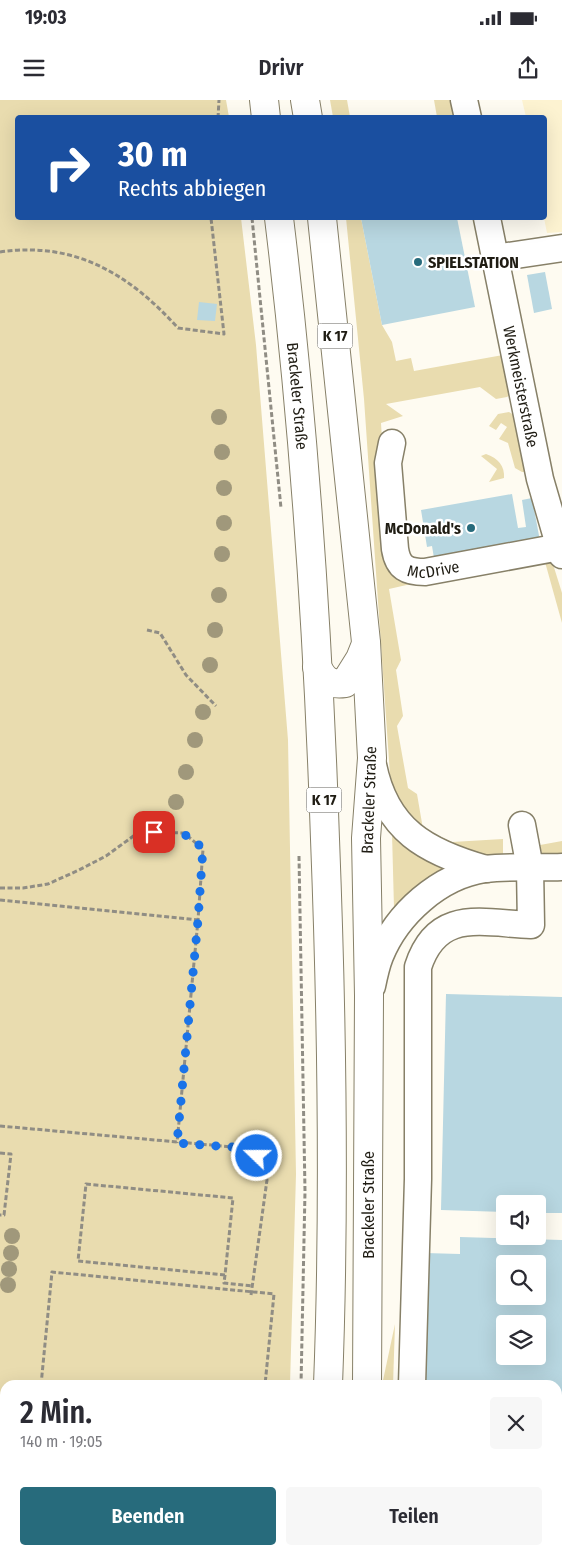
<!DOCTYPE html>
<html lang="de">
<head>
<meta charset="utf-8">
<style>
  body { margin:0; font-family:"Fira Sans Condensed",sans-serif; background:#f7f7f7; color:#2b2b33; height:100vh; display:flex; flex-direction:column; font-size:19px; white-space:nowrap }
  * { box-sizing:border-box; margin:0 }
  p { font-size:16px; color:#7c7c81 }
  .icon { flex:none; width:28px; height:28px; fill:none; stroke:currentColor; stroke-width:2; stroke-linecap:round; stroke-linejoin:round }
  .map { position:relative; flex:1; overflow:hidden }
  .drawer { position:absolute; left:0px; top:1280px; width:562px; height:175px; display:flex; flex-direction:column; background:#fff; border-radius:15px 15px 0 0; box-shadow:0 5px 20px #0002 }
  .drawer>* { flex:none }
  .banner { position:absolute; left:15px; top:15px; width:532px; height:105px; border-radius:5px; box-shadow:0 5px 20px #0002; background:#1a4fa0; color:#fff; overflow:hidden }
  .tools { position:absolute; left:496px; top:1095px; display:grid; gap:10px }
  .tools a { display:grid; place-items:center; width:50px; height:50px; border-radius:5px; background:#fff; box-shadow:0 5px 20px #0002; font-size:25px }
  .pin { position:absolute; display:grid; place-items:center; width:42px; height:42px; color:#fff; margin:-21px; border-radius:10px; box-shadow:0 2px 8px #0006 }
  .me { position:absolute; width:55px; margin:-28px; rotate:292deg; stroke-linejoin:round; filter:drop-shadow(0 0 4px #0008) }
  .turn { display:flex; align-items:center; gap:18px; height:105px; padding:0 20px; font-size:22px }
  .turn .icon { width:65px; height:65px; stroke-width:2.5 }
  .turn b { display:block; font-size:35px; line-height:42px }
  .round { display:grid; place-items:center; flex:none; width:52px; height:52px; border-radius:5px; background:#f7f7f7 }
  .overview { display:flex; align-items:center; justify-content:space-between; height:85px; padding:0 20px }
  h1 { font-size:30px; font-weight:600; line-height:38px }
  .action { display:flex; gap:10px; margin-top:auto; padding:10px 20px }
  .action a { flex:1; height:58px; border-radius:5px; background:#276b7c; color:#fff; font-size:20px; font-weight:600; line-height:58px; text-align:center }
  .action a+a { background:#f7f7f7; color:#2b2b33 }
  .status { display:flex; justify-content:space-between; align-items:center; height:35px; padding:0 25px; background:#fff; direction:ltr }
  .status svg { height:14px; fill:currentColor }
  header { display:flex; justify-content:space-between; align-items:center; height:65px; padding:0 20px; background:#fff; font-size:22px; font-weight:600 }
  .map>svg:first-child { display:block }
  .built { fill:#fdf3d1 }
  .green { fill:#e9dcaf }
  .building { fill:#b8d7e1; fill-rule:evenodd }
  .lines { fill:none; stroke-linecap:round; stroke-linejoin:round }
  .minor-casing { stroke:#878068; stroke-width:29 }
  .highway-casing { stroke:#878068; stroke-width:30 }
  .path { stroke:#908d84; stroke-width:3; stroke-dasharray:5 2.5; stroke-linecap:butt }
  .minor { stroke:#fff; stroke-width:26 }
  .highway { stroke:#fff; stroke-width:28 }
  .tree { fill:#a0987b }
  .route { stroke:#1a73e8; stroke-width:9; stroke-dasharray:0 16.2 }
  .poi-dot { fill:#276b7c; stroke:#fff; stroke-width:2 }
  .labels { text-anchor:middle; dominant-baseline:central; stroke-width:5; stroke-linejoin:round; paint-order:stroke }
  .shield { fill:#fff; stroke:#62605a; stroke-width:1 }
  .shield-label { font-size:15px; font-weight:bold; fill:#1f1c13 }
  .poi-label { font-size:16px; font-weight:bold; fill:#1f1c13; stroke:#fff; text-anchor:start }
  .street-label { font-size:16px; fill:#1f1c13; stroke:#fff }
</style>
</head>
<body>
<div class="status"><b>19:03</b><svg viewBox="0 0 49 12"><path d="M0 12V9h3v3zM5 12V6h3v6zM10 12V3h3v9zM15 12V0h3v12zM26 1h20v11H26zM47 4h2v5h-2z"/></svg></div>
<header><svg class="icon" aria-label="menu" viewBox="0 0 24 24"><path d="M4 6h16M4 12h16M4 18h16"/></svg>Drivr<svg class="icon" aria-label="share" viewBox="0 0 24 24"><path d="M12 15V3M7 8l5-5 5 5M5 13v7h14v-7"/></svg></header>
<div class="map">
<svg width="562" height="1455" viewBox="0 0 562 1455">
  <rect width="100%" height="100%" fill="#fefbf1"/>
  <!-- built -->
  <path class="built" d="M522,0H562V132L547,133L544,118L545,18L526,17Z"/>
  <!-- green -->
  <g class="green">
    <path d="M0,0H226L229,17L18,18V118H241L256,245L288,640L296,1074L290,1285H5V1450H285V1455H0Z"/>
    <path d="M330,0H347L350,17H333Z"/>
    <path d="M434,0H452L456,17H437Z"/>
    <path d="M346,118H361L382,225L392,242L396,261L411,258L414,271L503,255L511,294L507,297L496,299L480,287L386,304L403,316L381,323L389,452L410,480L411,484L389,489L401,560L396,570L403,616L397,626L408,688L417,694L423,729L452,742L503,739V758L469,755L421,731L396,696L390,675L364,299Z"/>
    <path d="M509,312L514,315L527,372H522L515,368L508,343L499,339L507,327L501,323L496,330L489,326L498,314Z"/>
    <path d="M486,354C498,358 505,366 504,378L489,382L497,369L481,356Z"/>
    <path d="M552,461L562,493V523L545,462Z"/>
    <path d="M392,733L444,769L396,809L394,808Z"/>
    <path d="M562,741V757L543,758L540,745Z"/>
    <path d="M395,1224L393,1285H382Z"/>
  </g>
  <!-- building -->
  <g class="building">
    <path d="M361,118H457L475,207L382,225Z"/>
    <path d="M545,172L552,209L534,213L527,175Z"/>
    <path d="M199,202L217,204L215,221L197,220Z"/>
    <path d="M512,394L518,428L526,427L522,400L532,398L540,441L434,458L432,446L427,447L421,410Z"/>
    <path d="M446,894L562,897V1113H538V1104H505V1112L441,1110Z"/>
    <path d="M460,1137L562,1140V1455H417V1450H558V1285H422L425,1153L460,1154ZM505,1164H538V1196H505ZM505,1224H538V1256H505Z"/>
  </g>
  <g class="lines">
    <defs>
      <g id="minor">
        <path d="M464,0L468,18"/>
        <path id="s1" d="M487,118L540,379L562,455"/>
        <path d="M495,158L562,148"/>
        <path id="s2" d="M392,343L388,363L395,449C398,468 407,472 425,472L560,447"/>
        <path d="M373,665C386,730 426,752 486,769"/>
        <path d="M372,886C374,876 376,866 380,856C397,814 439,776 485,769C510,766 537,768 562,767"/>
        <path d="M412,1285L418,1079V867C437,808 481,823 531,825L530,768L522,725"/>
        <path d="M406,1455L407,1450"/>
      </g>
      <g id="highway">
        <path d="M264,0L266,18"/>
        <path d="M305,0L308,18"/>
        <path id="s3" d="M279,118C304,323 318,531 325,739C332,920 335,1103 328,1285"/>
        <path d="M322,118L366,542L372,658L366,738L369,896L367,1285"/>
        <path d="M317,567C324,580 329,585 345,583L360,559L366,544"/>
        <path d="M322,1455V1450"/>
        <path d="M362,1455V1450"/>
      </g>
    </defs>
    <!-- minor casing -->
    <use href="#minor" class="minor-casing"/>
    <!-- highway casing -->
    <use href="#highway" class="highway-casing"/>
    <!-- path -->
    <g class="path">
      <path d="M218,18L219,0"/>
      <path d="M252,118L281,408"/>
      <path d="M0,152C75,141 129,174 178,228L224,234L211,118"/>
      <path d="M147,530L160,533L186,575L216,606"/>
      <path d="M299,756L305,1091L301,1285"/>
      <path d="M0,788H23L48,784L79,770L106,756L139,732L184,733L203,749L198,820L177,1043"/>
      <path d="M0,800L198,820"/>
      <path d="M0,1026L244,1048C259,1055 263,1064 267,1080L251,1195"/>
      <path d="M0,1053L11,1054L4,1115H0"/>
      <path d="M225,1175L78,1161L86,1084L233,1098L225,1175L224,1183L252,1186"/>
      <path d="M41,1285L52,1172L274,1194L265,1285"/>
      <path d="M0,1400H5"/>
      <path d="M25,1455V1450"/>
      <path d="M248,1455V1450"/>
    </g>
    <!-- minor -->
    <use href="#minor" class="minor"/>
    <!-- highway -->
    <use href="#highway" class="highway"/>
  </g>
  <!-- trees -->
  <g class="tree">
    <circle cx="219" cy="317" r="8"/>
    <circle cx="222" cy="352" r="8"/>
    <circle cx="224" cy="388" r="8"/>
    <circle cx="224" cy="423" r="8"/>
    <circle cx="222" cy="454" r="8"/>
    <circle cx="219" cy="495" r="8"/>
    <circle cx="215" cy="530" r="8"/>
    <circle cx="210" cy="565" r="8"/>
    <circle cx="203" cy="612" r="8"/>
    <circle cx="195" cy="640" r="8"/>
    <circle cx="186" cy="672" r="8"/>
    <circle cx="176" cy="702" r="8"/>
    <circle cx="12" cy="1136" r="8"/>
    <circle cx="11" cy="1153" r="8"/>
    <circle cx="9" cy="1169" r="8"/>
    <circle cx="8" cy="1185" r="8"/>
  </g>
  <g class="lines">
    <!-- route -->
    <path class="route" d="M154,732L184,734L203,748L198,820L177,1043L244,1048L257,1056"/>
  </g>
  <!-- markers -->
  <g class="poi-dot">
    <circle cx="418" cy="162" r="5"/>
    <circle cx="471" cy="428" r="5"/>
  </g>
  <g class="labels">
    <!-- shield labels -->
    <g class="shield">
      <rect x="317.5" y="223.5" width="35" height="25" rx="4"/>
      <rect x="306.5" y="687.5" width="35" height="25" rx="4"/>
    </g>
    <g class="shield-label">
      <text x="335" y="236">K 17</text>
      <text x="324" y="700">K 17</text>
    </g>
    <!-- poi labels -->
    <g class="poi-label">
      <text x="428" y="162">SPIELSTATION</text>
      <text x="461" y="428" text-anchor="end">McDonald's</text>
    </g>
    <!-- street labels -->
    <g class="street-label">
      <text stroke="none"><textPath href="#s1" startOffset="172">Werkmeisterstraße</textPath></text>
      <text stroke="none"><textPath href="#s3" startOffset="179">Brackeler Straße</textPath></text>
      <text stroke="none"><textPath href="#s2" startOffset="158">McDrive</textPath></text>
      <text transform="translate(369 700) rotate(-88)">Brackeler Straße</text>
      <text transform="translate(368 1105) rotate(-90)">Brackeler Straße</text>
    </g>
  </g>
</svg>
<div class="tools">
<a><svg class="icon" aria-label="sound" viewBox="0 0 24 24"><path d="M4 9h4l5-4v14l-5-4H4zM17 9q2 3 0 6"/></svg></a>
<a><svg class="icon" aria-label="search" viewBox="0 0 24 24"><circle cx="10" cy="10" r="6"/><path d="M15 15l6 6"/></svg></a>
<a><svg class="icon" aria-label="layers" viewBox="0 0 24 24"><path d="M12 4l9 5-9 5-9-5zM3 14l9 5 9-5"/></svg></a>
</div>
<div class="pin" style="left:154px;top:732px;background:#d93025"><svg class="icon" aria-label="arrive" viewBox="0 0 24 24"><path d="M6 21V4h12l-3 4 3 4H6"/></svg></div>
<svg class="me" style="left:257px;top:1056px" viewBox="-20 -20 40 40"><circle r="17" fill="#1a73e8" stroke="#fff" stroke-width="3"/><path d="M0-11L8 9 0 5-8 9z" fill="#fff"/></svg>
<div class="banner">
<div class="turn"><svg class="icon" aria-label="right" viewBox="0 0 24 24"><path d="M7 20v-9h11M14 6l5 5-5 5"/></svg><div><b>30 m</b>Rechts abbiegen</div></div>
</div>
<section class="drawer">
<div class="overview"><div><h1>2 Min.</h1><p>140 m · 19:05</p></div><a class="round"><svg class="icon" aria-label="close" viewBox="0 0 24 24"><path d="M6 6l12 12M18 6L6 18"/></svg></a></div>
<div class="action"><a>Beenden</a><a>Teilen</a></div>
</section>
</div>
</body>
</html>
